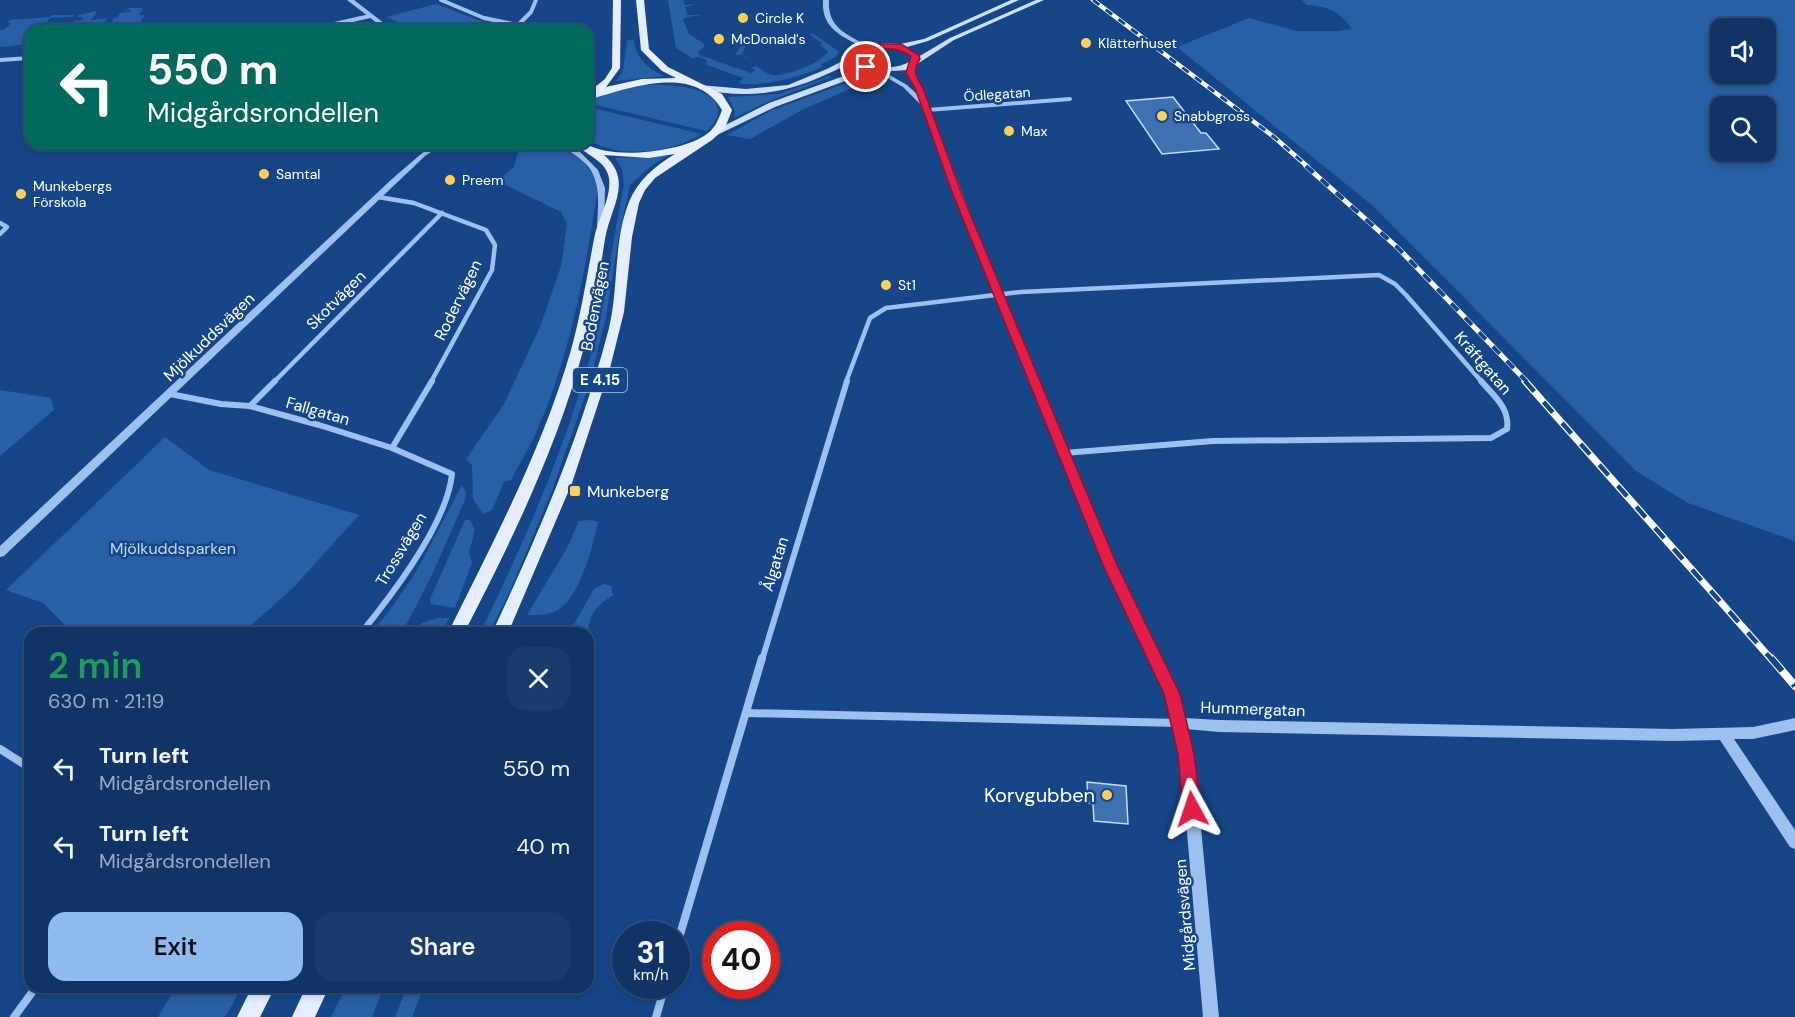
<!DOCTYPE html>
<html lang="en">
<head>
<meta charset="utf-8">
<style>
  body { margin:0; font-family:"DM Sans",sans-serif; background:#193c6c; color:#f1f3f6; height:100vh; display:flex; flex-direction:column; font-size:22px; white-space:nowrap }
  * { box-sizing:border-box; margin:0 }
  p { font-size:20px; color:#9caabf }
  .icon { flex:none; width:33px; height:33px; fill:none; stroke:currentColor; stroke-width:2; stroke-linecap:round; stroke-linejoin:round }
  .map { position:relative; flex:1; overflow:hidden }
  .drawer { position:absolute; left:24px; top:627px; width:570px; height:366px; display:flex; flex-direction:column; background:#103466; border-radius:18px; box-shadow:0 3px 9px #0003,0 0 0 2px #304f7a }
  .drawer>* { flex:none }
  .top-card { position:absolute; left:24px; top:24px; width:570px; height:126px; border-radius:18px; box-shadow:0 3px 9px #0003,0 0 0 2px #304f7a; background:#00695c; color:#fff; overflow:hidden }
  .buttons { position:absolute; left:1710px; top:18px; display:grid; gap:12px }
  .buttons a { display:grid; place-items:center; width:66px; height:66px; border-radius:12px; background:#103466; box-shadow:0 3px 9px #0003,0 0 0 2px #304f7a; font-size:30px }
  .speed { position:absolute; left:612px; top:921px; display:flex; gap:12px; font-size:30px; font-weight:700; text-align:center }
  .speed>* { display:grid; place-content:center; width:78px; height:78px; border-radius:50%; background:#103466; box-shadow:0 3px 9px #0003,0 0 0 2px #304f7a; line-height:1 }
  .speed small { font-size:15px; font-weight:400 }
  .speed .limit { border:9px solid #d22; background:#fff; color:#111 }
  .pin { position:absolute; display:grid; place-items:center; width:51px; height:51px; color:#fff; margin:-26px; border:3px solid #fff; border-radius:50%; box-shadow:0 2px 6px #0007 }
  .me { position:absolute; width:66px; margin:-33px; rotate:355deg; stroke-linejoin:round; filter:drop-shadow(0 0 4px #0008) }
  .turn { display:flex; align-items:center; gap:21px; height:126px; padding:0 24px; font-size:27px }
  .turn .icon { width:78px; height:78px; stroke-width:2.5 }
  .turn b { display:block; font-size:42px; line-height:51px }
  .round { display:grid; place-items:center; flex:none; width:63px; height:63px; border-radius:18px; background:#193c6c }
  .head { display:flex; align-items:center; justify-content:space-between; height:102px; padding:0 24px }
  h1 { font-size:36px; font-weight:600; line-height:45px; color:#1e9e55 }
  .cta { display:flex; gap:12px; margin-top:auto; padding:12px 24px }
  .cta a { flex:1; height:69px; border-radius:18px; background:#90b9f0; color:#111; font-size:24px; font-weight:600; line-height:69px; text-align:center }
  .cta a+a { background:#193c6c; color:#f1f3f6 }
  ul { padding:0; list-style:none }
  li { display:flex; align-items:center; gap:18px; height:78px; padding:0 24px }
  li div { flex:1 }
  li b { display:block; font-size:22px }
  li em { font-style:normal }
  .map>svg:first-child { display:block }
  .green { fill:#2860a6; fill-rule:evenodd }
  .building { fill:#3e70b2; stroke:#c2dbfa; stroke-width:1.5 }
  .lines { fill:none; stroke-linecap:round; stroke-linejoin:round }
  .minor-far3 { stroke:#9dc0ee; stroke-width:4 }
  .minor-far2 { stroke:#9dc0ee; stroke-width:4.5 }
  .minor-far1 { stroke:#9dc0ee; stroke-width:6 }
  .minor { stroke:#9dc0ee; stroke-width:8 }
  .tertiary { fill:#9dc0ee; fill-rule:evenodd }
  .secondary { fill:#cadefa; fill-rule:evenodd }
  .primary { fill:#e4eeff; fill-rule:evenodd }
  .rail-far3-casing { stroke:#fff; stroke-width:4.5 }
  .rail-far2-casing { stroke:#fff; stroke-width:5 }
  .rail-far1-casing { stroke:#fff; stroke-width:7 }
  .rail-casing { stroke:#fff; stroke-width:8 }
  .rail-far3 { stroke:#164688; stroke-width:3; stroke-dasharray:8; stroke-linecap:butt }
  .rail-far2 { stroke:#164688; stroke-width:4; stroke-dasharray:10; stroke-linecap:butt }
  .rail-far1 { stroke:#164688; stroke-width:4.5; stroke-dasharray:14; stroke-linecap:butt }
  .rail { stroke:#164688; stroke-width:6; stroke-dasharray:17; stroke-linecap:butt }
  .route { fill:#e11d48; stroke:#92132f; stroke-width:1.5 }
  .poi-dot { fill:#ffd15a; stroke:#164688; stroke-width:2 }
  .labels { text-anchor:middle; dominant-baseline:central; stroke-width:5; stroke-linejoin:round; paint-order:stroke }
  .far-poi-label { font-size:14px; fill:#fff; stroke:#164688; text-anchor:start }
  .far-street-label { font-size:14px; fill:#fff; stroke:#164688 }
  .shield { fill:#164688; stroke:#b9c8db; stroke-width:1.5 }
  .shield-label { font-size:15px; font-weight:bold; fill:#fff }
  .street-label { font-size:16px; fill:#fff; stroke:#164688 }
  .poi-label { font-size:16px; fill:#fff; stroke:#164688; text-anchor:start }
  .park-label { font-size:16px; fill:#c2dbfa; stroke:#164688 }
  .near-poi-label { font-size:20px; fill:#fff; stroke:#164688; text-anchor:end }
</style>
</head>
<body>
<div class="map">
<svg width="1795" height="1017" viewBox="0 0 1795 1017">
  <rect width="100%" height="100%" fill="#164688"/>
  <!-- green -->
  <g class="green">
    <path d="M668,0H683L685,5L697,4L685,7L687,15H702L687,17L683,20L689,34L704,44V47L698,51L699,55L751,73L756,70L751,68L757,66L741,54L735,56C739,48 743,40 752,41L746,46L742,54C750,60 760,70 769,74C781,79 823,63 828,51L820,45L822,43L810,35L812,33L839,52L835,57L821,64L822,67C797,78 769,85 742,84L739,83L743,78L705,64L708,62C706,58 697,56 692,58L676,48Z"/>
    <path d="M1302,0H1795V541L1688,503L1636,471L1373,206L1177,47L1249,18L1297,31H1337L1352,29C1341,12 1327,6 1307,5ZM1720,28H1766V74H1720ZM1720,106H1766V152H1720Z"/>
    <path d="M436,4L504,30H409L400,23L386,17Z"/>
    <path d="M143,8L139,15H145L140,22L133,23L130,27H137L134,30H97L112,22L113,18L118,17L120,13L130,12L131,10L124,11L130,8Z"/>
    <path d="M97,11L91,20L109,18L94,30L68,29L74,21L82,20L83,17H78L79,15Z"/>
    <path d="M52,15H74L72,17L50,18L39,30H30V41L27,44L0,47V30H4L11,23H6L10,20L50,17Z"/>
    <path d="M627,40H634C635,58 649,69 664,76L616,81L623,71Z"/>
    <path d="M830,76L832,77L767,102L734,118L735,111L728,97L779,94Z"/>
    <path d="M849,82L854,84L852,88L802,110L750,139L727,135L770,111Z"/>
    <path d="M642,85C661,84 717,84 718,111C718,120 712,126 706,131L588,103L599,95Z"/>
    <path d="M588,107L702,134C670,153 621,159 588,140Z"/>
    <path d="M520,144H556L563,148L583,161L596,179L597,193C585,274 569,360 535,435C528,450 519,465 511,480L504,482L492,510L483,514L473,499L472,465L466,459L504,404L540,327L561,266L567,225L561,212L498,181L514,167Z"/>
    <path d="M667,156L651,166L630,185L618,241L606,317L590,382L553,488L510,591L489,633H480C523,545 562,456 589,361C605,303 612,244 624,185L622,169L615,158Z"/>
    <path d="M0,390L51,398L54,410L0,456Z"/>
    <path d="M165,437L209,470L359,515L292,589L242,633H73L43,603L6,590Z"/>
    <path d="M462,485L466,493L465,500L430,579L405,627L399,633H370L388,613L416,572Z"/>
    <path d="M465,520H470L475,530L469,552L472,563L455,608L431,604L430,599Z"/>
    <path d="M591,520L598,522C593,546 579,602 554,612C546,615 536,615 527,615L567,548L579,521Z"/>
    <path d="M604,584L611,586L613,595C598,604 586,617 589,636L588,633H569L594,589Z"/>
    <path d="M437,618H449L442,633H412L422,623Z"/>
    <path d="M176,987H242L225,1017H158Z"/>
    <path d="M346,987H384L372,1017H331Z"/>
    <path d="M407,987H424L412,1017H395Z"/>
  </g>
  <!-- building -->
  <g class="building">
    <path d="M1173,97L1201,133H1206L1219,149L1162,154L1126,101Z"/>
    <path d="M1087,782L1126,786L1128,824L1094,821L1093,804L1088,803Z"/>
  </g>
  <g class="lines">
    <!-- minor-far3 -->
    <g class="minor-far3">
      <path d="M441,0L484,18L518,25"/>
      <path d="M308,30L370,16"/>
      <path d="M513,30L531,12L536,0"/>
      <path d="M0,60L30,58"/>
      <path d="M927,110L1070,99"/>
    </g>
    <!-- minor-far2 -->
    <g class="minor-far2">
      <path d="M378,197L414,203L486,230L495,245L492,270L431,382"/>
      <path d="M0,223L7,227L0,234"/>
      <path d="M274,382L442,213"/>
      <path d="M846,382L870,318L886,308L1021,292L1379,275L1395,284L1406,295L1482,382"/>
    </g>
    <!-- minor-far1 -->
    <g class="minor-far1">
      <path d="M170,394L221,404L250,406L319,425L392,448L452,474C447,523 392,595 361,633"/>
      <path d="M250,406L275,381"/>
      <path d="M392,448L432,381"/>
      <path d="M1064,453L1213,441L1491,438L1507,429C1510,408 1494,396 1481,381"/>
      <path d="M762,660L847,381"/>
    </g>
    <!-- minor -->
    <g class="minor">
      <path d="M747,713L1178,723"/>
      <path d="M0,749L30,768"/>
      <path d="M676,948L762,658"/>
      <path d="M14,1017L36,987"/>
      <path d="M656,1017L665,986"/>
    </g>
    <!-- tertiary -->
    <g class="tertiary">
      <path d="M347,0H354L393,30H386Z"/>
      <path d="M823,0H829C827,29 849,35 870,47V49H866C844,37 821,30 823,0Z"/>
      <path d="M913,62L916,64L913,73L922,88C980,244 1046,398 1110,552C1133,606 1171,662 1184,718L1219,720L1673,729L1753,727L1795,718V730L1753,739H1734L1795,830V849L1790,847L1720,740L1673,741L1219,732L1186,729L1192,755L1197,786L1219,1017H1203L1183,786L1180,755L1166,694L1104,565L953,192L922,106L903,87L874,70L879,69L907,85L919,96L907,73L910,64Z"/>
      <path d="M435,144H443L425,156L4,556L0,557V546L392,179L421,154Z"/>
      <path d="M560,144H568L580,152L598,170L605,188L604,230H598L597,228C598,207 602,181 586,164C578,156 568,151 560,144Z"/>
    </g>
    <!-- secondary -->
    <path class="secondary" d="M1011,0H1019L928,41L907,47L917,54L918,57L950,38L1036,0H1044L954,40L908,70L877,72L872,71L775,107L713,137L706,135L769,103L866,68L858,64L856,60C801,89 762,102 699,89V85L746,89L788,85L827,69L852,56L865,47L886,43L900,44L924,39ZM879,47L898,48L912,56L911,61C896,70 879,68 863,62L861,56L869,49Z"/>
    <!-- primary -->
    <g class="primary">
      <path d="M613,0H621L620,68L606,87L642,79L676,78L662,71L641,50L636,0H644L649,49L668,67L722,94L732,110L725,128L712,140L655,178L645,190L639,203L632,237L624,312L610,368L572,483L508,633H492C538,535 582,433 609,328C619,287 613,242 629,202C638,180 655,166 675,154L649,158L604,155C634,181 610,208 605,239C599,277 593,315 583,351C556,450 511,542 464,633H448C494,540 542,450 571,350C581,314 587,276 594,239C597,220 612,198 609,178C606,161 588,156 578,146L587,144C612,160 679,152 704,136C714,130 718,121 722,110C695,63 629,88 588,100V94L595,91V87L605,79L612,68Z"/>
      <path d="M252,987H275L260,1017H237Z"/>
      <path d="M306,987H329L315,1017H292Z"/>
    </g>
    <defs>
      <path id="rail-far3" d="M1093,0L1274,137L1308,167"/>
      <path id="rail-far2" d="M1306,166L1398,248L1527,382"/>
      <path id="rail-far1" d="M1525,381L1772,660"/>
      <path id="rail" d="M1771,658L1795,686"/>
    </defs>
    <!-- rail-far3 casing -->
    <use href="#rail-far3" class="rail-far3-casing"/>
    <!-- rail-far2 casing -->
    <use href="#rail-far2" class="rail-far2-casing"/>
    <!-- rail-far1 casing -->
    <use href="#rail-far1" class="rail-far1-casing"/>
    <!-- rail casing -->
    <use href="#rail" class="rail-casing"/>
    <!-- rail-far3 -->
    <use href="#rail-far3" class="rail-far3"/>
    <!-- rail-far2 -->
    <use href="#rail-far2" class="rail-far2"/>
    <!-- rail-far1 -->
    <use href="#rail-far1" class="rail-far1"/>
    <!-- rail -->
    <use href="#rail" class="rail"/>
  </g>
  <!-- route -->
  <path class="route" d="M872,44H901L919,55L920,59C912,72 916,76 923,88L961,192L1117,565L1180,694L1194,754L1201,809L1198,815L1192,817L1186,815L1183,809L1178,754L1164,694L1103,565L952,192L915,88L906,73L911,56C895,46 878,47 862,57L863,62L870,67L863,69L857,65L854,56Z"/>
  <!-- markers -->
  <g class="poi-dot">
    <circle cx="743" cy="18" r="6"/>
    <circle cx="719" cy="39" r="6"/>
    <circle cx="1086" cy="43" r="6"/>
    <circle cx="1162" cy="116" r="6"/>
    <circle cx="1009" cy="131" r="6"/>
    <circle cx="264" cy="174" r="6"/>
    <circle cx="450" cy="180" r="6"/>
    <circle cx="21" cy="194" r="6"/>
    <circle cx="886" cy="285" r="6"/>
    <rect x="569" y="485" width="12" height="12" rx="3"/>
    <circle cx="1107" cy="795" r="6"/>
  </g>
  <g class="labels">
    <!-- far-poi labels -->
    <g class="far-poi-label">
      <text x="755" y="18">Circle K</text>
      <text x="731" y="39">McDonald's</text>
      <text x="1098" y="43">Klätterhuset</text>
      <text x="1174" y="116">Snabbgross</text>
      <text x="1021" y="131">Max</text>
      <text x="276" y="174">Samtal</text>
      <text x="462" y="180">Preem</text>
      <text x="33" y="186">Munkebergs<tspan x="33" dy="16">Förskola</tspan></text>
      <text x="898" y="285">St1</text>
    </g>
    <!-- far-street labels -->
    <g class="far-street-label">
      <text transform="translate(997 94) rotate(-4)">Ödlegatan</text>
    </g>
    <!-- shield labels -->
    <rect class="shield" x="573" y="368" width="54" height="24" rx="4.5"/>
    <g class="shield-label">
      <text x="600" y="380">E 4.15</text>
    </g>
    <!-- street labels -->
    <g class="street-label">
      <text transform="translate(336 300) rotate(-45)">Skotvägen</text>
      <text transform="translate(458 300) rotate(-64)">Rodervägen</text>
      <text transform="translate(595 306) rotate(-79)">Bodenvägen</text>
      <text transform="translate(209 337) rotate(-44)">Mjölkuddsvägen</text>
      <text transform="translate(1483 363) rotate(49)">Kräftgatan</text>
      <text transform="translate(318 411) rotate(16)">Fallgatan</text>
      <text transform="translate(401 549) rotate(-59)">Trossvägen</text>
      <text transform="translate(775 564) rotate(-73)">Ålgatan</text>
      <text transform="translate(1253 709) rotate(2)">Hummergatan</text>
      <text transform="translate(1185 915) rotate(-95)">Midgårdsvägen</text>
    </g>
    <!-- poi labels -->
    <g class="poi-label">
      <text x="587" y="491">Munkeberg</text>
    </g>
    <!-- park labels -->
    <g class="park-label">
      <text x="173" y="548">Mjölkuddsparken</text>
    </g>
    <!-- near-poi labels -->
    <g class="near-poi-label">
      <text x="1095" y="795">Korvgubben</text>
    </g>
  </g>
</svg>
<div class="buttons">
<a><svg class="icon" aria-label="sound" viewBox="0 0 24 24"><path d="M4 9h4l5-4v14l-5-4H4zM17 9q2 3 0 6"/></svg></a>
<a><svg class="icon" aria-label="search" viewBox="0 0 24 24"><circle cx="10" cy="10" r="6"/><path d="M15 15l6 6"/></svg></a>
</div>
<div class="speed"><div>31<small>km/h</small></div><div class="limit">40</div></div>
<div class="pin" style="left:866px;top:67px;background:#d93025"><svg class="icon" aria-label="arrive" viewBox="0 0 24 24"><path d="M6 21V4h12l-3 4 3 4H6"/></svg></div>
<svg class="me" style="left:1192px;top:809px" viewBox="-20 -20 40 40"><path d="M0-17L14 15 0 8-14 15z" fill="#e11d48" stroke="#fff" stroke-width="4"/></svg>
<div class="top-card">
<div class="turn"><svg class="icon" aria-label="left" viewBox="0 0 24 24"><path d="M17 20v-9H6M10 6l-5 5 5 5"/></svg><div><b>550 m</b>Midgårdsrondellen</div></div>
</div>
<section class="drawer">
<div class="head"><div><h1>2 min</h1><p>630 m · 21:19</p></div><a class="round"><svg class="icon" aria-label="close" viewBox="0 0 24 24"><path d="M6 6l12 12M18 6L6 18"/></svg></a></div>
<ul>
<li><svg class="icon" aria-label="left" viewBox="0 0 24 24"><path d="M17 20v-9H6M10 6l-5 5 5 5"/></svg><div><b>Turn left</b><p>Midgårdsrondellen</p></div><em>550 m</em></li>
<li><svg class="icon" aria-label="left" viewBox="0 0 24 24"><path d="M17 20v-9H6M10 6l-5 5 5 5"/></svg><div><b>Turn left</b><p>Midgårdsrondellen</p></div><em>40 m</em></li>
</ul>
<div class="cta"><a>Exit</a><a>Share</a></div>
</section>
</div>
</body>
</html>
